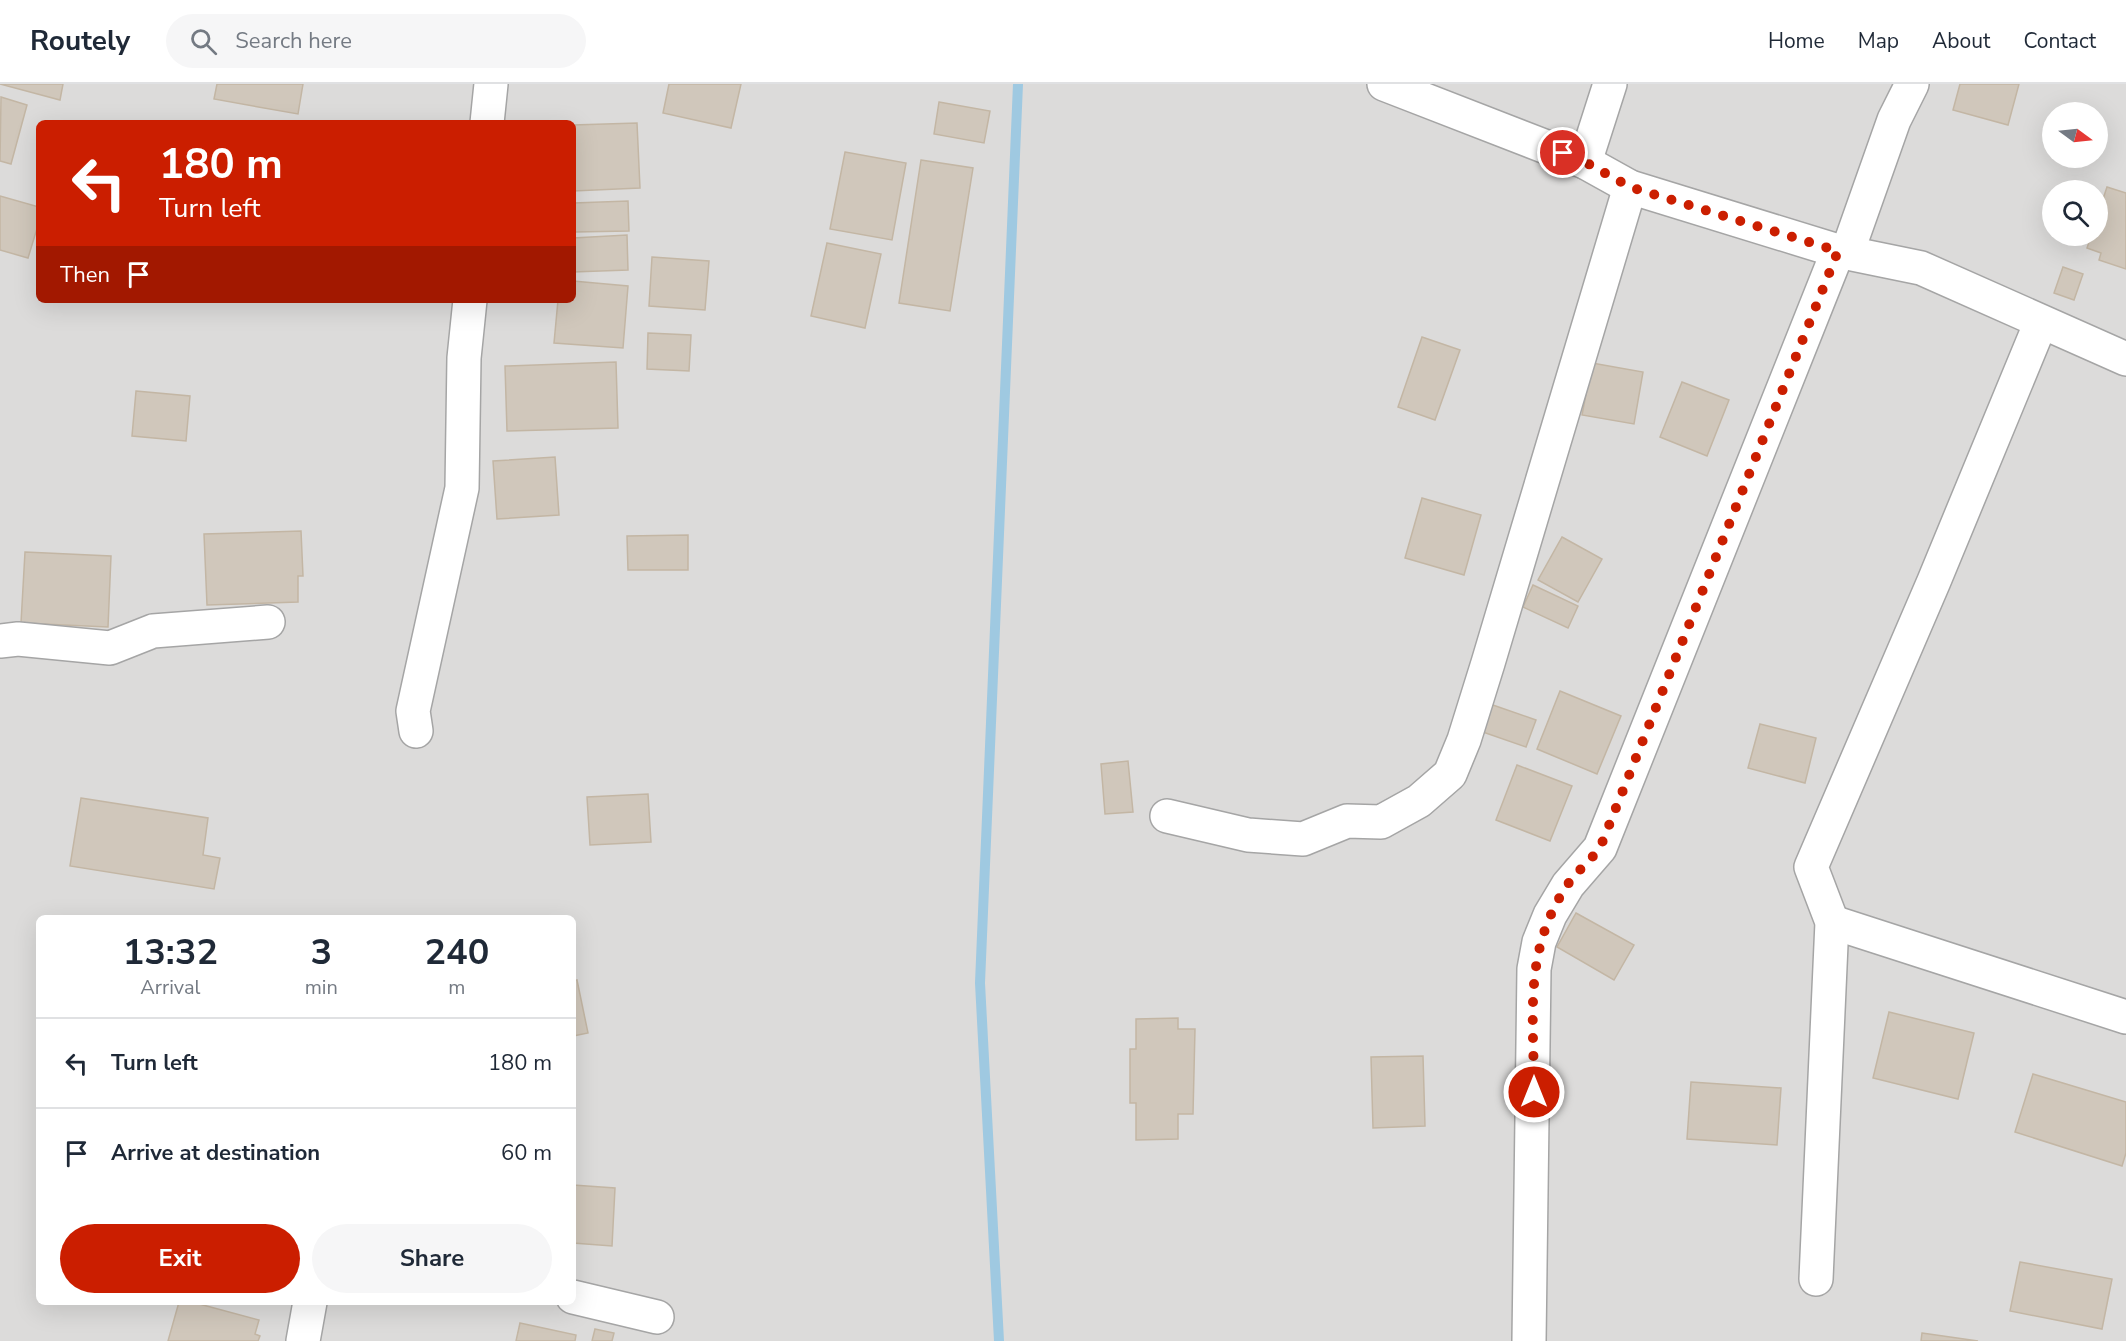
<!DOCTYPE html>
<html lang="en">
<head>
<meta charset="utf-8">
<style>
  body { margin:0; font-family:"Nunito Sans",sans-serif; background:#f6f6f7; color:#1f2937; height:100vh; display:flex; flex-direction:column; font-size:22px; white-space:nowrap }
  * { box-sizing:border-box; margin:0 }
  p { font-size:20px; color:#747a83 }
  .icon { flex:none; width:33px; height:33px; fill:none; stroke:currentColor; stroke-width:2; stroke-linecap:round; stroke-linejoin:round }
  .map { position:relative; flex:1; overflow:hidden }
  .panel { position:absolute; left:36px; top:831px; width:540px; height:390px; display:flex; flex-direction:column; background:#fff; border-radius:9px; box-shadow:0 6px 24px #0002 }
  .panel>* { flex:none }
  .hud { position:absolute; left:36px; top:36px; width:540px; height:183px; border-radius:9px; box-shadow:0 6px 24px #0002; background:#cb1e00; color:#fff; overflow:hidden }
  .needle { width:39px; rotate:105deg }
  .buttons { position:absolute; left:2042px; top:18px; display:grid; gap:12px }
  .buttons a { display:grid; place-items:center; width:66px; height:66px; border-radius:50%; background:#fff; box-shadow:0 6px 24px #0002; font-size:30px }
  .pin { position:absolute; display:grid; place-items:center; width:51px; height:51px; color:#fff; margin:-26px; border:3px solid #fff; border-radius:50%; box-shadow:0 2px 6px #0007 }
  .me { position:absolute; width:66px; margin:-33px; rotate:0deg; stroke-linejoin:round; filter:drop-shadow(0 0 4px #0008) }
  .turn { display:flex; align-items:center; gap:21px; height:126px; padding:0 24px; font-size:27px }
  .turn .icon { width:78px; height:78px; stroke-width:2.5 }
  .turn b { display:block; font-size:42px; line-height:51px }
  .then { display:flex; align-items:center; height:57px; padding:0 24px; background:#0003; gap:12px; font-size:22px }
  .eta { display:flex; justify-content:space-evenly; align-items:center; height:102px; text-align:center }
  .eta b { font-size:36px; font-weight:700; line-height:42px }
  .action { display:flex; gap:12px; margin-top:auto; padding:12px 24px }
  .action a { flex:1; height:69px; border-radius:36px; background:#cb1e00; color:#fff; font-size:24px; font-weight:700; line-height:69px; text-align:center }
  .action a+a { background:#f6f6f7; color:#1f2937 }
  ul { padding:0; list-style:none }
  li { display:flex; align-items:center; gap:18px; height:90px; padding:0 24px; border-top:2px solid #e0e1e3 }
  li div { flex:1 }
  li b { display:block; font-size:22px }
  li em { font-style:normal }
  header { display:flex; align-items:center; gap:36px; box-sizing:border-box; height:84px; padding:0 30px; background:#fff; border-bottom:2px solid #e0e1e3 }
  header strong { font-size:28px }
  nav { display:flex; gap:33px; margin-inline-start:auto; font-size:21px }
  .search { width:420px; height:54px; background:#f6f6f7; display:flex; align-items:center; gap:15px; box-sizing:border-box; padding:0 21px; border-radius:33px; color:#747a83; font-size:22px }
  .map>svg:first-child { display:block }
  .residential { fill:#dcdbda; fill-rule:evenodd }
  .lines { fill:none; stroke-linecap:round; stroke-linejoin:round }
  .stream { stroke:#9fc9e1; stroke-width:10 }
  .building { fill:#d0c7bb; stroke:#c3b6a4; stroke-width:1.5 }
  .minor-casing { stroke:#a5a5a5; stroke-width:36 }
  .minor { stroke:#fff; stroke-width:33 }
  .route { stroke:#cb1e00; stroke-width:10; stroke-dasharray:0 18 }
</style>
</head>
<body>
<header>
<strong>Routely</strong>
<div class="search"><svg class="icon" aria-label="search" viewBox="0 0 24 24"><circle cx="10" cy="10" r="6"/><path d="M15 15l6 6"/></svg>Search here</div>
<nav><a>Home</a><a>Map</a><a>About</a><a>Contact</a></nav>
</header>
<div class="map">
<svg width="2126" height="1257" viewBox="0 0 2126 1257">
  <rect width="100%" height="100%" fill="#f0ede3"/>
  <!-- residential -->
  <path class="residential" d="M0,0H2126V1257H0ZM2052,28H2097V74H2052ZM39,39H573V216H39ZM2052,106H2097V152H2052ZM39,834H573V1218H39Z"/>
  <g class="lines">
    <!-- stream -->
    <path class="stream" d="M999,1257L980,899L1018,0"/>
  </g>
  <!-- building -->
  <g class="building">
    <path d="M0,0H63L60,16Z"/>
    <path d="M217,0H303L298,30L214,15Z"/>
    <path d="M669,0H741L731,44L663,29Z"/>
    <path d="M1960,0H2019L2008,41L1953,26Z"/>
    <path d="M1,13L27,21L11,80L0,77Z"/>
    <path d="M939,18L990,27L984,59L934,50Z"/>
    <path d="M637,39L640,104L573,107V41Z"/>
    <path d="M845,68L906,79L892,156L830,145Z"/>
    <path d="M921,76L973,84L950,227L899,219Z"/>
    <path d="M2107,103L2126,109V185L2099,176L2101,169L2087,164L2091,152H2097V133Z"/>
    <path d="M0,112L39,123V138L28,174L0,166Z"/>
    <path d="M628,117L629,147L575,148L574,119Z"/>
    <path d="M627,151L628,186L573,188V154Z"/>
    <path d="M827,159L881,170L865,244L811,232Z"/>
    <path d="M652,173L709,177L705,226L649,222Z"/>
    <path d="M2063,183L2083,190L2074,216L2054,209Z"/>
    <path d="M573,197L628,202L623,264L554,259L558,216H573Z"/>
    <path d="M648,249L691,251L689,287L647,285Z"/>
    <path d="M1422,253L1460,266L1435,336L1398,323Z"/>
    <path d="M616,278L618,344L507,347L505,282Z"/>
    <path d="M1592,279L1643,288L1634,340L1582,331Z"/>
    <path d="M1682,298L1729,316L1707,372L1660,353Z"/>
    <path d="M136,307L190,312L186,357L132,352Z"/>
    <path d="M555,373L559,431L497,435L493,377Z"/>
    <path d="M1422,414L1481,431L1464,491L1405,474Z"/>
    <path d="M301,447L303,492H298V518L207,521L204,450Z"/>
    <path d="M688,451V486H628L627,452Z"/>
    <path d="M1562,453L1602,475L1578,518L1538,496Z"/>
    <path d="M25,468L111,472L108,543L21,539Z"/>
    <path d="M1533,501L1578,522L1568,544L1523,523Z"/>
    <path d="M1560,607L1621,632L1597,690L1537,665Z"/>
    <path d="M1490,620L1536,636L1526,663L1480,647Z"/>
    <path d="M1760,640L1816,654L1805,699L1748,684Z"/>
    <path d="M1128,677L1133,728L1105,730L1101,680Z"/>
    <path d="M1517,681L1572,702L1550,757L1496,736Z"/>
    <path d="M648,710L651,758L590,761L587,713Z"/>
    <path d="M81,714L208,734L203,771L220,774L214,805L70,782Z"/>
    <path d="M1576,829L1634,861L1614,896L1557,863Z"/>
    <path d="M577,896L588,949L573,952V897Z"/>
    <path d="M1889,928L1974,949L1958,1015L1873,994Z"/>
    <path d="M1178,934V945H1195L1193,1030H1178V1055L1136,1056V1019H1130V965H1136V935Z"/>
    <path d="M1423,972L1425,1042L1373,1044L1371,973Z"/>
    <path d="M2033,990L2126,1018V1069L2122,1082L2015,1048Z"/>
    <path d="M1691,998L1781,1004L1777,1061L1687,1055Z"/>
    <path d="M573,1101L615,1104L612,1162L573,1159Z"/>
    <path d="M2020,1178L2112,1195L2102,1245L2010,1227Z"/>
    <path d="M179,1218H192L259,1236L255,1250L260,1252L258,1257H168Z"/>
    <path d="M520,1239L576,1251L575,1257H516Z"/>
    <path d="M595,1245L614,1249L612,1257H592Z"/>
    <path d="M1922,1249L1978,1257H1921Z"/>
  </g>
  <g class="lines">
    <defs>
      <g id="minor">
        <path d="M1384,0L1585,78L1630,103L1838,167L1921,184L2126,275"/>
        <path d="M487,39L491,0"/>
        <path d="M1585,78L1610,0"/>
        <path d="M1847,169L1894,36L1912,0"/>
        <path d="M0,557L18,555L110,564L153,547L268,538"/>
        <path d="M416,647L413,627L462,404L464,274L470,216"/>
        <path d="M1167,732L1248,751L1303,755L1347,737L1381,738L1419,717L1450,690L1464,656L1488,579L1630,103"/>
        <path d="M1832,838L2126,933"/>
        <path d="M1816,1195L1832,838L1811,783L1934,497L2041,238"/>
        <path d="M573,1213L657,1233"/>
        <path d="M303,1257L310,1218"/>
        <path d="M1529,1257L1534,885L1539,858L1550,831L1568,801L1600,764L1838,167"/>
      </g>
    </defs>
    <!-- minor casing -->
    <use href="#minor" class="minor-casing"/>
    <!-- minor -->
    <use href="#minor" class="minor"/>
  </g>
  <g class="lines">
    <!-- route -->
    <path class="route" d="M1534,1008C1534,932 1523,869 1566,803C1575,789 1589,778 1600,764L1838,167L1630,103L1585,78L1563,69"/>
  </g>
</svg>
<div class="buttons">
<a><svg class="needle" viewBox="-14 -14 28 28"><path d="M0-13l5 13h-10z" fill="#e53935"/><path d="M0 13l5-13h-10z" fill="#747a83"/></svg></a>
<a><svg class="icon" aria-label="search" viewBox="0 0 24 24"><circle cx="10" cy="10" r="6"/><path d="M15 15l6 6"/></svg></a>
</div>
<div class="pin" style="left:1563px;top:69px;background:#d93025"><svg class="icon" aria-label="arrive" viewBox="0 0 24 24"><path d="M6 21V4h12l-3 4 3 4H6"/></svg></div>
<svg class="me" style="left:1534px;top:1008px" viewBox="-20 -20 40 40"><circle r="17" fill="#cb1e00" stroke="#fff" stroke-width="3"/><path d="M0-11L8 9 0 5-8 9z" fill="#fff"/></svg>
<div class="hud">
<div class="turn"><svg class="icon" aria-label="left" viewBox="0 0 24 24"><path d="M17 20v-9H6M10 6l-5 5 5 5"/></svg><div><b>180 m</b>Turn left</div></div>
<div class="then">Then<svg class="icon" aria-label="arrive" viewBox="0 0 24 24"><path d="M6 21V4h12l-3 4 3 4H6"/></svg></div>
</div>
<section class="panel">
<div class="eta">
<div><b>13:32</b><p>Arrival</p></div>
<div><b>3</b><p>min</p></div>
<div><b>240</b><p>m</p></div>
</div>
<ul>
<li><svg class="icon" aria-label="left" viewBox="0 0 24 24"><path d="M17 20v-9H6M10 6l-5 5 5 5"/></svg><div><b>Turn left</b></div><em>180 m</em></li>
<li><svg class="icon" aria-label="arrive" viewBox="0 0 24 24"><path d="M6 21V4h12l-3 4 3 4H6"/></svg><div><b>Arrive at destination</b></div><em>60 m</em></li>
</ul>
<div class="action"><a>Exit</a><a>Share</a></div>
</section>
</div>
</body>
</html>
